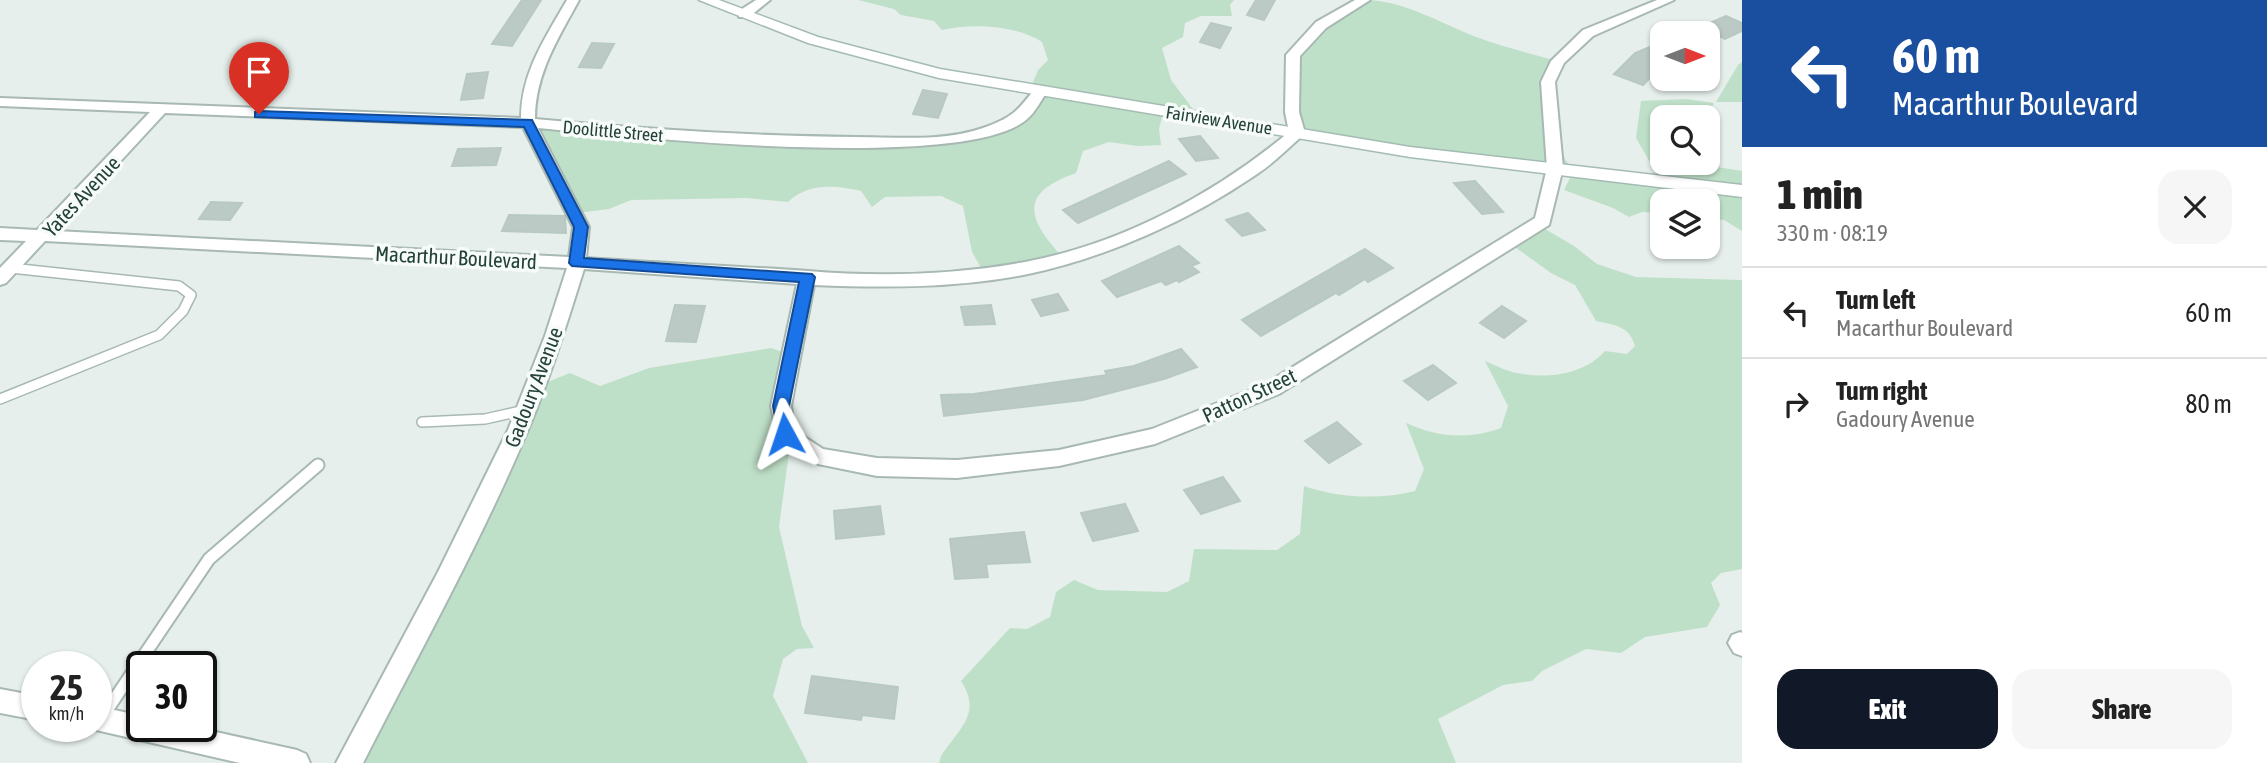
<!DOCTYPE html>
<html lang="en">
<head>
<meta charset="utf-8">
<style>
  body { margin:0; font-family:"Asap Condensed",sans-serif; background:#f6f6f6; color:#222; height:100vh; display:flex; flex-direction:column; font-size:26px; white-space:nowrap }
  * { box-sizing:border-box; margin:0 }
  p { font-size:23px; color:#767676 }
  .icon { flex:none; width:38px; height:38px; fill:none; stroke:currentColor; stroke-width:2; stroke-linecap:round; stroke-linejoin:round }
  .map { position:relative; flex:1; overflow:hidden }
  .drawer { display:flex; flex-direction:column; background:#fff; width:525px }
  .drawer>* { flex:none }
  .guide { background:#1a4fa0; color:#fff; overflow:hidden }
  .needle { width:46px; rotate:90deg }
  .buttons { position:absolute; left:1650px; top:21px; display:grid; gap:14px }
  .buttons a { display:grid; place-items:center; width:70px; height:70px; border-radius:14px; background:#fff; box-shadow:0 2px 5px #0004; font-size:35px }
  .speed { position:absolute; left:21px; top:651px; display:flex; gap:14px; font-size:35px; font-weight:700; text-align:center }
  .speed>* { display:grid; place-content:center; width:91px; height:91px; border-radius:50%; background:#fff; box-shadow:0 2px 5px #0004; line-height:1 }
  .speed small { font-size:18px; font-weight:400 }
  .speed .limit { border:4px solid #111; border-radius:10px; background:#fff; color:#111 }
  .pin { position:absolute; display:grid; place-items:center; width:60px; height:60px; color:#fff; margin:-72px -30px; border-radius:50% 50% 50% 0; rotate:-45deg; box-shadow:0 0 7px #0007 }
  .pin .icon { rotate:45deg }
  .me { position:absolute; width:77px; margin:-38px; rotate:355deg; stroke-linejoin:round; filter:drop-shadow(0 0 5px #0008) }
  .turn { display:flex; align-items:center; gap:24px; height:147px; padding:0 35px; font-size:32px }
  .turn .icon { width:91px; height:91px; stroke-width:2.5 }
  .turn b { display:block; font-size:49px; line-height:60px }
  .round { display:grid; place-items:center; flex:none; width:74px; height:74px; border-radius:21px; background:#f6f6f6 }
  .summary { display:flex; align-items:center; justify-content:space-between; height:119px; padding:0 35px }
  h1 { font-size:42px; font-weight:800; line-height:52px }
  .action { display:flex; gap:14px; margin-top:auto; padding:14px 35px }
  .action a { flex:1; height:80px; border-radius:21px; background:#111827; color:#fff; font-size:28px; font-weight:800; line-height:80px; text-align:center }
  .action a+a { background:#f6f6f6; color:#222 }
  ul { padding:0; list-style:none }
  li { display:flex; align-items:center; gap:21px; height:91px; padding:0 35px; border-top:2px solid #e0e0e0 }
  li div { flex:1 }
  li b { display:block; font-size:26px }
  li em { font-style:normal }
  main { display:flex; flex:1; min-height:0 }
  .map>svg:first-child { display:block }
  .green { fill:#bfe0c8 }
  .building { fill:#bbcac4; stroke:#b8c9c2; stroke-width:2 }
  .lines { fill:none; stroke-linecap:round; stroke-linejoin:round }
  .service-far1-casing { stroke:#a8b8b2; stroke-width:12 }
  .service-casing { stroke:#a8b8b2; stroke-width:15 }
  .minor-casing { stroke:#a8b8b2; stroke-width:4 }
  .secondary-casing { stroke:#a4bbb3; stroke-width:3 }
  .service-far1 { stroke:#fff; stroke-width:9 }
  .service { stroke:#fff; stroke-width:11 }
  .minor { fill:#fff; fill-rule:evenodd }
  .secondary { fill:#fff; fill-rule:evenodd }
  .route { fill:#1a73e8; stroke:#114b97; stroke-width:2 }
  .labels { text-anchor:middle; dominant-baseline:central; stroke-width:7; stroke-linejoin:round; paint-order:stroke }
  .far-street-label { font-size:18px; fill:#24423a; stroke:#f7fbf9 }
  .street-label { font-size:21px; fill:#24423a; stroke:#f7fbf9 }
</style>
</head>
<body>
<main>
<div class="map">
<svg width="1742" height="763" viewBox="0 0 1742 763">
  <rect width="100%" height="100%" fill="#e6efeb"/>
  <!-- green -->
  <g class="green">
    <path d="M858,0H1234L1230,5L1232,16H1201L1185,23L1183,37L1162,48L1171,80L1196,113H1163L1159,129L1161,145L1138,146L1109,142L1083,151L1076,173C1017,194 1028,219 1063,258L984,273L972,252L963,206L941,196L885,197L872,207L861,191C835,185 808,183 788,202L746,198L631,200L609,209L577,213L534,125L918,143L988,133L1040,92L1031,87L1038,70L1048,60L1042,42C1016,25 971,23 942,30L934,21L901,15L894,9Z"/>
    <path d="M1363,0C1400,0 1431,18 1464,32C1494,45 1526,52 1557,61L1550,76L1559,149L1573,172L1661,181L1636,138L1641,101L1687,99L1714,103L1712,107L1686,117H1662V127L1653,131L1662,142V163H1693L1742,171V231L1724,220L1708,218V201H1662V213L1642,212L1629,217L1613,208L1564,190L1572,174L1300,133C1296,93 1286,62 1320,32C1334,20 1351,14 1363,0Z"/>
    <path d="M1742,62V102H1716L1738,65Z"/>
    <path d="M1540,226L1574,246L1597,264L1636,277L1742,280V569L1721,573L1711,583L1720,605L1707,627L1645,637L1621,653L1586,649L1542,671L1532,681L1503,685L1438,719L1456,763H939L941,756C960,727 982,714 961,681L1010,628L1027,629L1050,617L1056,592L1074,580L1098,590L1167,592L1189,581L1194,549L1277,550L1300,534L1304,486C1338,498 1380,500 1415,491L1424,469L1406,423C1436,437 1469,440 1501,428L1508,406L1485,361C1495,365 1506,371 1516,373C1547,379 1584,375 1605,351L1627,354L1635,346C1629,325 1614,325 1596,321L1575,285L1551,273L1512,245Z"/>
    <path d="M771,348L792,355L782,405L791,437L779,527L802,626L814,648L797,649L783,659L773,696L808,763H352L533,388L570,373L600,386L649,368Z"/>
  </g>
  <!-- building -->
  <g class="building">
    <path d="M522,0H541L512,46L492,44Z"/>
    <path d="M1256,0H1275L1264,20L1247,15Z"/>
    <path d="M1726,16L1742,23V31L1725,39L1700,27Z"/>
    <path d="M1211,23L1231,28L1220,48L1200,42Z"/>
    <path d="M1662,42V65L1643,85L1614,74L1635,53Z"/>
    <path d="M592,43L614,44L601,68L579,67Z"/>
    <path d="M488,72L483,98L461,100L467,74Z"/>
    <path d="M923,90L947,94L938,118L913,114Z"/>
    <path d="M1200,136L1218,158L1196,161L1179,139Z"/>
    <path d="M501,148L496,165L452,166L458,149Z"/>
    <path d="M1169,161L1186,174L1078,223L1063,210Z"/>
    <path d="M1475,181L1503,212L1482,214L1454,183Z"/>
    <path d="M211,202L242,203L230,220L199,219Z"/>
    <path d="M1248,213L1265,230L1242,236L1226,220Z"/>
    <path d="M509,215L565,216L566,233L502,231Z"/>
    <path d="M1179,246L1199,263L1191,266L1199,272L1179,282L1177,280L1166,285L1161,281L1117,297L1102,281Z"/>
    <path d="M1365,249L1393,268L1368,282L1365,279L1339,295L1336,293L1261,336L1242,320Z"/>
    <path d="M1058,294L1068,310L1041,316L1032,300Z"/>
    <path d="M675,305L705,306L696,342L666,341Z"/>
    <path d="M991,305L995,324L965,325L961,307Z"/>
    <path d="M1502,306L1526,321L1504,338L1480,323Z"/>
    <path d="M1181,349L1197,367L1164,379L1083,400L944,416L941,395L974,394L1107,375L1105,371L1134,366Z"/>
    <path d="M1433,365L1456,383L1428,400L1404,381Z"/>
    <path d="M1337,422L1361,444L1329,463L1305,441Z"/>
    <path d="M1223,477L1240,501L1201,514L1184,490Z"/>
    <path d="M1125,504L1138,531L1093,541L1081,513Z"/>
    <path d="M880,506L884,534L836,539L834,511Z"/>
    <path d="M1024,532L1030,562L986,564L988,577L955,579L950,539Z"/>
    <path d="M812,676L898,687L894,719L862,715L861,720L805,713Z"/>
  </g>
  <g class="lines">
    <defs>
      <g id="service-far1">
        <path d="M0,399L159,335L183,311L191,295L179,286L11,268"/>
        <path d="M422,422L485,419L525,410"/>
      </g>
      <path id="service" d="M101,719L209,559L318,465"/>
      <g id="minor">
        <path d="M567,0H579C558,39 535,74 535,119C642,129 748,136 856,137C897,137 943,142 983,128C1012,118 1018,111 1036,87H1046L1048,90C1042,99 1035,113 1026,120C963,172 629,137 538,128L589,227L586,258C660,263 735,266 808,271C880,277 954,275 1025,262C1121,244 1215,194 1289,132L1285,112L1286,55L1316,22L1355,0H1370L1326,28L1300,56L1299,112L1305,133L1302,136C1287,149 1274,163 1257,174C1190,220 1108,257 1028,274C958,288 885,288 814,285L791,406L794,430L823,449L877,458L957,460L1059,450L1152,429L1265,384L1535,218L1547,168L1541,82L1551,61L1583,30L1657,0H1674L1593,36L1564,63L1555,82L1563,168L1549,225L1279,394L1155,444L1059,466L957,478L877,476L818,464L778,440L771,406L797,284L584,269C567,323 550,378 528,430C480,544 419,653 363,763H336L438,572L508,430L545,336L567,268L45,241L6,283L0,285V268L26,241L0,240V228L37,230L150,112L0,106V98L521,118C521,73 545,38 567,0ZM165,113L523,127L573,227L569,257L56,231Z"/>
        <path d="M756,0H770L749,17H739V11Z"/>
        <path d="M1740,632L1742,633V656L1734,653L1728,643L1732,635Z"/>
        <path d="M0,689L37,696V720L0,713Z"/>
        <path d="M96,706L142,716V726H189L297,750L306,754L310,763H240L96,730L87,726H96Z"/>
      </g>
      <path id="secondary" d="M699,0H719L818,37L940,69L1410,147L1742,185V197L1410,157L939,78L808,43Z"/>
    </defs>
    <!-- service-far1 casing -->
    <use href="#service-far1" class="service-far1-casing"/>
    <!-- service casing -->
    <use href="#service" class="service-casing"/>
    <!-- minor casing -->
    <use href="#minor" class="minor-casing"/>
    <!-- secondary casing -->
    <use href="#secondary" class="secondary-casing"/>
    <!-- service-far1 -->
    <use href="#service-far1" class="service-far1"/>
    <!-- service -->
    <use href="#service" class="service"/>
    <!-- minor -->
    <use href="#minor" class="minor"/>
    <!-- secondary -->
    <use href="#secondary" class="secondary"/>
  </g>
  <!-- route -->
  <path class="route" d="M259,111L532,120L588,227L584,258L812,274L815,277L789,406L793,434L791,439H779L773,406L799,282L572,266L569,263L574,227L524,127L255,117V112Z"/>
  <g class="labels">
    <!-- far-street labels -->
    <g class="far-street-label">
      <text transform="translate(1219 120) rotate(9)">Fairview Avenue</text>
      <text transform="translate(613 131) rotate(5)">Doolittle Street</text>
    </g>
    <!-- street labels -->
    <g class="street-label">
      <text transform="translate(81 196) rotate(-47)">Yates Avenue</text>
      <text transform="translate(456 257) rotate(3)">Macarthur Boulevard</text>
      <text transform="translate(533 387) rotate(-69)">Gadoury Avenue</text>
      <text transform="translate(1249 395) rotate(-25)">Patton Street</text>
    </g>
  </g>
</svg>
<div class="buttons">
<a><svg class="needle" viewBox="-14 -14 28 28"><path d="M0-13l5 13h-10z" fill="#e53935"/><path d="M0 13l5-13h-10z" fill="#767676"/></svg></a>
<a><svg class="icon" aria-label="search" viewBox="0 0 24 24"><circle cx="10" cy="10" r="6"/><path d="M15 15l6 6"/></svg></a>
<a><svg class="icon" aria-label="layers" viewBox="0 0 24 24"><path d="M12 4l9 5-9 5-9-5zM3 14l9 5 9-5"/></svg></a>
</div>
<div class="speed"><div>25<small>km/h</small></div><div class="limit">30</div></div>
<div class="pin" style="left:259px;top:114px;background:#d93025"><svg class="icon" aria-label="arrive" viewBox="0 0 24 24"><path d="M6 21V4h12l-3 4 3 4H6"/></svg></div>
<svg class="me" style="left:785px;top:434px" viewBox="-20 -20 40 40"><path d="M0-17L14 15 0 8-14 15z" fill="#1a73e8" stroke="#fff" stroke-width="4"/></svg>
</div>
<section class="drawer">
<div class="guide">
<div class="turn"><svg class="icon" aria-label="left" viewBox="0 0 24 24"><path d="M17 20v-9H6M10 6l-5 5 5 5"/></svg><div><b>60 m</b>Macarthur Boulevard</div></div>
</div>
<div class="summary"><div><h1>1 min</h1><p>330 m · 08:19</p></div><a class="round"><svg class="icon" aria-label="close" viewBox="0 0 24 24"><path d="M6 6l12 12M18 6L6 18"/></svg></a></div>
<ul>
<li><svg class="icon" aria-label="left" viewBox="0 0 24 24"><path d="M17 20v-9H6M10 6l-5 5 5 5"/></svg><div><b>Turn left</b><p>Macarthur Boulevard</p></div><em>60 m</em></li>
<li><svg class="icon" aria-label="right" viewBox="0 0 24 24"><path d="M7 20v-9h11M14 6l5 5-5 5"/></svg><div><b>Turn right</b><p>Gadoury Avenue</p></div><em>80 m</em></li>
</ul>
<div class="action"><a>Exit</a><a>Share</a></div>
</section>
</main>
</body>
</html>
